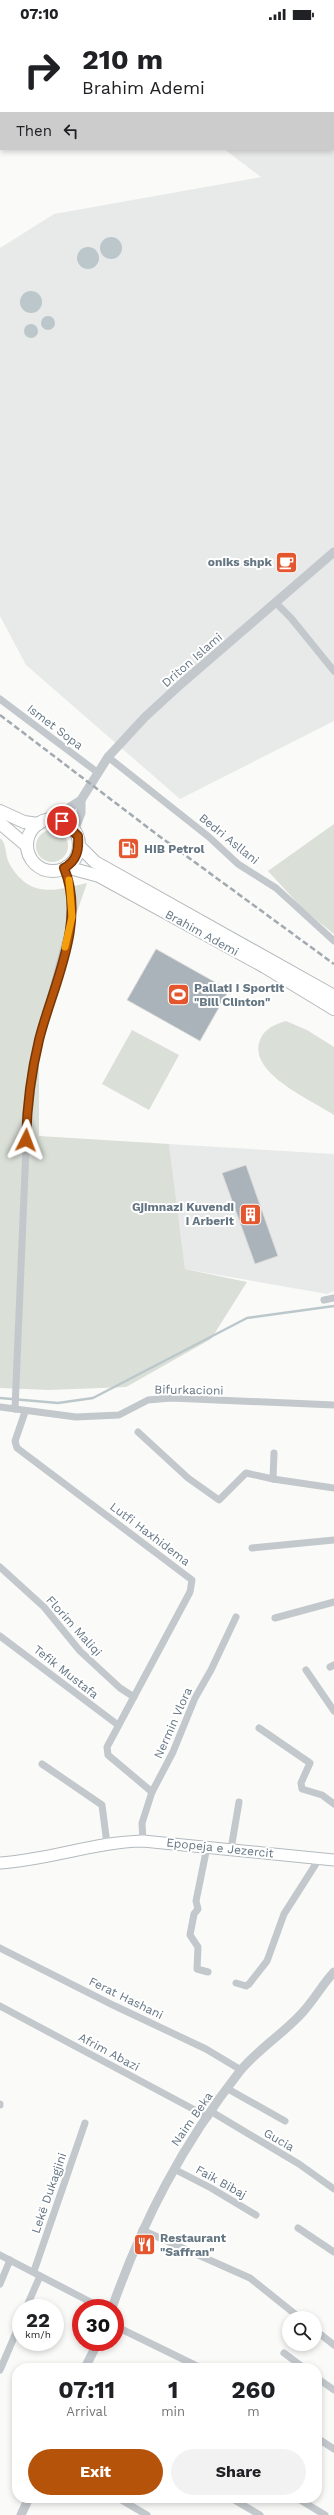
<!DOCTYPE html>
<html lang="en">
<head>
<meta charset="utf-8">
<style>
  body { margin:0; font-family:"Work Sans",sans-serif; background:#f2f2f2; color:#202124; height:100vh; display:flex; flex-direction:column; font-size:15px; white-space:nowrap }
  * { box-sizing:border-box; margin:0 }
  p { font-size:13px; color:#757577 }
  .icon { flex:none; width:22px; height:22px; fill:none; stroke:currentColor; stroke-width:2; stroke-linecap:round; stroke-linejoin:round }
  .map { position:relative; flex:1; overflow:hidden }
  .drawer { position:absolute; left:12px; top:2335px; width:310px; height:140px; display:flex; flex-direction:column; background:#fff; border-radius:16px; box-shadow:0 2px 6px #0003 }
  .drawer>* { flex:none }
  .guide { position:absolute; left:0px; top:0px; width:334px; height:122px; box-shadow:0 2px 6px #0003; background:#fff; color:#202124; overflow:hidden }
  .tools { position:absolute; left:282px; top:2283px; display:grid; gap:8px }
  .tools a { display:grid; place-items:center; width:40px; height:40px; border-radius:50%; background:#fff; box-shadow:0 2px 6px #0003; font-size:20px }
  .speed { position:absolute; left:12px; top:2271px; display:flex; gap:8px; font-size:20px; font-weight:700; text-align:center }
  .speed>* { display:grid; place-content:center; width:52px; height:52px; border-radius:50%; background:#fff; box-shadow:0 2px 6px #0003; line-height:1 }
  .speed small { font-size:10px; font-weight:400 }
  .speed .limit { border:6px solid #d22; background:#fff; color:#111 }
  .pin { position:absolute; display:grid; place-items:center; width:34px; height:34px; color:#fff; margin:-17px; border:2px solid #fff; border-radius:50%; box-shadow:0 1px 4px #0007 }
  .me { position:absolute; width:44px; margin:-22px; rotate:3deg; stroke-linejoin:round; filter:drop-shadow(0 0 3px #0008) }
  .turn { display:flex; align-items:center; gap:14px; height:84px; padding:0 16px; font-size:18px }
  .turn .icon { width:52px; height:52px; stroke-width:2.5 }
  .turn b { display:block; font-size:28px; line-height:34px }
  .then { display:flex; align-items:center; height:38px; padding:0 16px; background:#0003; gap:8px; font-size:15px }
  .eta { display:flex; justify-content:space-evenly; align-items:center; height:68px; text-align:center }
  .eta b { font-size:24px; font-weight:700; line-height:28px }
  .action { display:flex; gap:8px; margin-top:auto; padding:8px 16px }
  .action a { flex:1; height:46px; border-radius:24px; background:#b45309; color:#fff; font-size:16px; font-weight:700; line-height:46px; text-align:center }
  .action a+a { background:#f2f2f2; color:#202124 }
  .status { display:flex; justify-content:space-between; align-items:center; height:28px; padding:0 20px; background:#fff; direction:ltr }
  .status svg { height:11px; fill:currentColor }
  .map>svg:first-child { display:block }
  .built { fill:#e8e9e9 }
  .green { fill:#dadfd7 }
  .water { fill:#bbc7cb }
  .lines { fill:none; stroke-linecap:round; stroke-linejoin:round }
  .stream { stroke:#bbc7cb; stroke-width:2.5 }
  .building { fill:#aab3b9; stroke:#dcdcda }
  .secondary-casing { stroke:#b3babf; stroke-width:13 }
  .primary-casing { stroke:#b5babe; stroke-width:14 }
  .minor { stroke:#c3c8cc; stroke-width:7 }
  .tertiary { stroke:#c3c8cc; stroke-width:9 }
  .secondary { stroke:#fff; stroke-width:11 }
  .primary { stroke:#fff; stroke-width:12 }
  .rail { stroke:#a2aab0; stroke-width:2.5; stroke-dasharray:6 3; stroke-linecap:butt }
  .route-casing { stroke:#753606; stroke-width:10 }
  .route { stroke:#b45309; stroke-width:7 }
  .slow { stroke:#f59e0b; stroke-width:7 }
  .labels { text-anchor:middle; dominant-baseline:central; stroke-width:4; stroke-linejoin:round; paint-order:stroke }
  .poi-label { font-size:12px; font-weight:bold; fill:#657683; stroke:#fff; text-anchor:start }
  .street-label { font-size:12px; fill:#657683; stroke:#fff }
</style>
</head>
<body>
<div class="status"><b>07:10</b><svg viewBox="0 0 49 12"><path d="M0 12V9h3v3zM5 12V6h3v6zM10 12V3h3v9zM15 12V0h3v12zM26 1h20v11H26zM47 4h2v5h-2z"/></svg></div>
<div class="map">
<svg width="334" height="2487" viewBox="0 0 334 2487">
  <rect width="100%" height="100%" fill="#fafaf8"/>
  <!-- built -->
  <g class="built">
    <path d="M155,0H334V693L180,771L26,637L0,588V220L54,186L261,149L224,121H333V1Z"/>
    <path d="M169,1116L334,1126V1263L327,1266L185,1241Z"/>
  </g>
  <!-- green -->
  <g class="green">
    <path d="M334,796V906L303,881L268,843Z"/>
    <circle cx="52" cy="818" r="16"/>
    <path d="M0,810C7,815 5,828 9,835C29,871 55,863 87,855L50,962L39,1025V1108L169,1116L185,1241L247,1254L211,1311L126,1359L49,1362L0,1360Z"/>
    <path d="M286,993L307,1002L334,1019V1087C312,1072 247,1045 260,1012C264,1001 275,996 286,993Z"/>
    <path d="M132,1002L179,1027L149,1082L102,1056Z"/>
  </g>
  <!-- water -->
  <g class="water">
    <circle cx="111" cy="220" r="11"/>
    <circle cx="88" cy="230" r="11"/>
    <circle cx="31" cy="274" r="11"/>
    <circle cx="48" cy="295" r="7"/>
    <circle cx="31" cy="303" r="7"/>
  </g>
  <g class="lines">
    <!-- stream -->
    <path class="stream" d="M0,1370L58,1375L93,1370L247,1290L334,1278"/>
  </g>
  <!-- building -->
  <g class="building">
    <path d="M156,921L229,962L200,1013L127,972Z"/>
    <path d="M246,1137L278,1228L255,1236L222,1145Z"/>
  </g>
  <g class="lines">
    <defs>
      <path id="secondary" d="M0,1835C49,1832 94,1814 143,1813L334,1832"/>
      <g id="primary">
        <path d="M0,783L24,794L38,796"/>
        <circle cx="53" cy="817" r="26"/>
        <path d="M0,795L27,818"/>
        <path d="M79,818L95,834L334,968"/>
        <path d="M66,839L99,848L265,939L334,981"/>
      </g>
    </defs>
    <!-- secondary casing -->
    <use href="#secondary" class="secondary-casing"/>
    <!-- primary casing -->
    <use href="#primary" class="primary-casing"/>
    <!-- minor -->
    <g class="minor">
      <path d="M276,575L291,590L334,643"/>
      <path d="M0,671L97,744"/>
      <path d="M108,729L209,809L238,836L276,860L334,913"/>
      <path d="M324,1272L334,1270"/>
      <path d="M0,1379L76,1389L119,1387L148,1372L171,1370L334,1377"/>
      <path d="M15,1381L27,1096L31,1043L72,889L70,854L64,840"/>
      <path d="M25,1384L15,1413L17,1420L192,1552L190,1564L107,1719L108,1727L152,1764"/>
      <path d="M138,1404L188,1450L219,1472L246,1445L273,1451L334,1460"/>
      <path d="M273,1451L274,1425"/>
      <path d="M252,1520L334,1512"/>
      <path d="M0,1539L44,1579L80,1623L120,1660L134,1669"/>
      <path d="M275,1590L334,1574"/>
      <path d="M0,1608L118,1697"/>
      <path d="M330,1639L334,1637"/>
      <path d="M306,1642L334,1683"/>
      <path d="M259,1700L310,1735L301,1755L302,1761L322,1767L334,1776"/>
      <path d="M42,1736L102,1777L107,1816"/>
      <path d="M143,1813L142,1795L152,1764L173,1724L195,1670L211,1642L236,1589"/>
      <path d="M207,1819L196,1873L198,1881L194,1886L190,1907L198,1919L197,1941L208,1944"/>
      <path d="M231,1821L239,1774"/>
      <path d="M0,1920L115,1978L206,2021L241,2042"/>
      <path d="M236,1955L246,1958L249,1956L267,1933L284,1886L319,1831"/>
      <path d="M0,1978L208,2089"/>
      <path d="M228,2061L285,2093"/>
      <path d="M0,2077V2076"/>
      <path d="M212,2084L299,2136L334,2161"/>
      <path d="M174,2141L211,2160L256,2187"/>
      <path d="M298,2200L334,2224"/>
      <path d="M142,2202L250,2250L300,2290"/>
      <path d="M0,2227L102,2280"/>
      <path d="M34,2243L85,2095"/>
      <path d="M0,2256L10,2232"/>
      <path d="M26,2280L40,2248"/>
      <path d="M115,2298L201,2340"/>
      <path d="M315,2302L334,2317"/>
      <path d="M284,2325L304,2340"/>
      <path d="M0,2342L21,2293"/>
      <path d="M317,2350L334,2362"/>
      <path d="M317,2410L334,2421"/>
      <path d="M118,2470L147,2487"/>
      <path d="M231,2470L260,2487"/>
      <path d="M297,2470L325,2487"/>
    </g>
    <!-- tertiary -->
    <g class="tertiary">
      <path d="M50,792L81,772"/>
      <path d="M74,802L81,785V772L108,729L145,689L181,656L334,524"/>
      <path d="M112,2280C143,2192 182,2117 240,2043C258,2021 283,2006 302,1985C314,1972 322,1957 334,1944"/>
      <path d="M85,2340L98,2314"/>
      <path d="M21,2487L29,2470"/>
    </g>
    <!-- secondary -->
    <use href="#secondary" class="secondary"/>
    <!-- primary -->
    <use href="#primary" class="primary"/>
    <!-- rail -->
    <path class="rail" d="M0,687L159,808L334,936"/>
  </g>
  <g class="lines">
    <defs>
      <path id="route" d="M26,1112C27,1078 31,1045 39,1012C52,959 87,895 64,840C77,833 79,822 78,808L62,793"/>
    </defs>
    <!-- route casing -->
    <use href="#route" class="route-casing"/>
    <!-- route -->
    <use href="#route" class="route"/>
    <!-- slow -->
    <path class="slow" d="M65,919L72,889L69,852"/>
  </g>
  <!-- icons -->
  <defs>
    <symbol id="cafe-square" viewBox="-11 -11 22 22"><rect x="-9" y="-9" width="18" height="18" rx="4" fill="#e4572e" stroke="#fff"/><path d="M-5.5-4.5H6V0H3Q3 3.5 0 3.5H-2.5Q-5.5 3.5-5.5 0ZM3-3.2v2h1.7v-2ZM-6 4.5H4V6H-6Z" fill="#fff"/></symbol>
    <symbol id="fuel-square" viewBox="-11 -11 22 22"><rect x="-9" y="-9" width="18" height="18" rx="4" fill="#e4572e" stroke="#fff"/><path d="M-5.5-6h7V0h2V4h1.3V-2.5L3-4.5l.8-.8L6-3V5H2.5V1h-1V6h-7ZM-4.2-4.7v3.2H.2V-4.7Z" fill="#fff"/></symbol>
    <symbol id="stadium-square" viewBox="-11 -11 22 22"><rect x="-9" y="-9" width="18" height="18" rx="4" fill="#e4572e" stroke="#fff"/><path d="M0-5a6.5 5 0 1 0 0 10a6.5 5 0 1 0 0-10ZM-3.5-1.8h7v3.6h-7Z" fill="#fff"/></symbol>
    <symbol id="building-square" viewBox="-11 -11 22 22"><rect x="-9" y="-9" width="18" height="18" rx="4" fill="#e4572e" stroke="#fff"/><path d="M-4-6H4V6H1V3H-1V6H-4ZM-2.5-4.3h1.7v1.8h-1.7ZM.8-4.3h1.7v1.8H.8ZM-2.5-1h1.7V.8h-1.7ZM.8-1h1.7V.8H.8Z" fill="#fff"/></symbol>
    <symbol id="restaurant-square" viewBox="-11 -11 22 22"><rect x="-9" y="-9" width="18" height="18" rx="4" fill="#e4572e" stroke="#fff"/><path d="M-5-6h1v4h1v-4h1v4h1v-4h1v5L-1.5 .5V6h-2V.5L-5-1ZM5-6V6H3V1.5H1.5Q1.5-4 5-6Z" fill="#fff"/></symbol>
  </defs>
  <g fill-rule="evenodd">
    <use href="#cafe-square" x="274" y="522" width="25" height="25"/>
    <use href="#fuel-square" x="116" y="808" width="25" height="25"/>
    <use href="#stadium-square" x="166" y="954" width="25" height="25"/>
    <use href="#building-square" x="238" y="1174" width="25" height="25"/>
    <use href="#restaurant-square" x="132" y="2204" width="25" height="25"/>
  </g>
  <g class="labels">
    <!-- poi labels -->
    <g class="poi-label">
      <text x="272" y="534" text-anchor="end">oniks shpk</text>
      <text x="144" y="821">HIB Petrol</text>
      <text x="194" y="960">Pallati i Sportit<tspan x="194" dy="14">"Bill Clinton"</tspan></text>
      <text x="234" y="1179" text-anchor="end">Gjimnazi Kuvendi<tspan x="234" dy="14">i Arberit</tspan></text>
      <text x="160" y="2210">Restaurant<tspan x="160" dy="14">"Saffran"</tspan></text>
    </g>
    <!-- street labels -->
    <g class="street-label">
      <text transform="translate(192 632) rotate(-41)">Driton Islami</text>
      <text transform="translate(55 699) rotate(37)">Ismet Sopa</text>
      <text transform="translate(229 811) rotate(39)">Bedri Asllani</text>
      <text transform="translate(202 905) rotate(29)">Brahim Ademi</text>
      <text transform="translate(189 1362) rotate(1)">Bifurkacioni</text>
      <text transform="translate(150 1506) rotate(37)">Lutfi Haxhidema</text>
      <text transform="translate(74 1598) rotate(48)">Florim Maliqi</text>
      <text transform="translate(66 1644) rotate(38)">Tefik Mustafa</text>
      <text transform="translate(173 1695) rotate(-66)">Nermin Vlora</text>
      <text transform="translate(220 1820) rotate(6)">Epopeja e Jezercit</text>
      <text transform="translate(126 1970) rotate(26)">Ferat Hashani</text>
      <text transform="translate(109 2024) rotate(28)">Afrim Abazi</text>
      <text transform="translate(192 2091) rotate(-55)">Naim Beka</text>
      <text transform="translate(279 2112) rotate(30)">Gucia</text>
      <text transform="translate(221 2154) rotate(29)">Faik Bibaj</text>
      <text transform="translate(49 2165) rotate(-71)">Lekë Dukagjini</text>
    </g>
  </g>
</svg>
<div class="tools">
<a><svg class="icon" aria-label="search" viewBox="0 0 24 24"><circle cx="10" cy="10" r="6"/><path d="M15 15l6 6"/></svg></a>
</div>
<div class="speed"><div>22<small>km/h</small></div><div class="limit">30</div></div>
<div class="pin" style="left:62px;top:793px;background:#d93025"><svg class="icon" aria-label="arrive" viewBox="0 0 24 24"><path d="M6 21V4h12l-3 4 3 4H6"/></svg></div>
<svg class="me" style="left:26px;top:1112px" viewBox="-20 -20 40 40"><path d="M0-17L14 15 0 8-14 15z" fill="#b45309" stroke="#fff" stroke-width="4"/></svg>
<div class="guide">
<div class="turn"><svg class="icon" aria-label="right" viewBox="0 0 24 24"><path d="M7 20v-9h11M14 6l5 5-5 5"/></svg><div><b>210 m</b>Brahim Ademi</div></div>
<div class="then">Then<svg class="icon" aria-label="left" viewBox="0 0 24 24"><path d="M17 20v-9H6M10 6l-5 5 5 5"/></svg></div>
</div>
<section class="drawer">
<div class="eta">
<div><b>07:11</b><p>Arrival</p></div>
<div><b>1</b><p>min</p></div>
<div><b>260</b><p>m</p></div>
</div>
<div class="action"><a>Exit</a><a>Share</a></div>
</section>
</div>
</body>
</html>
